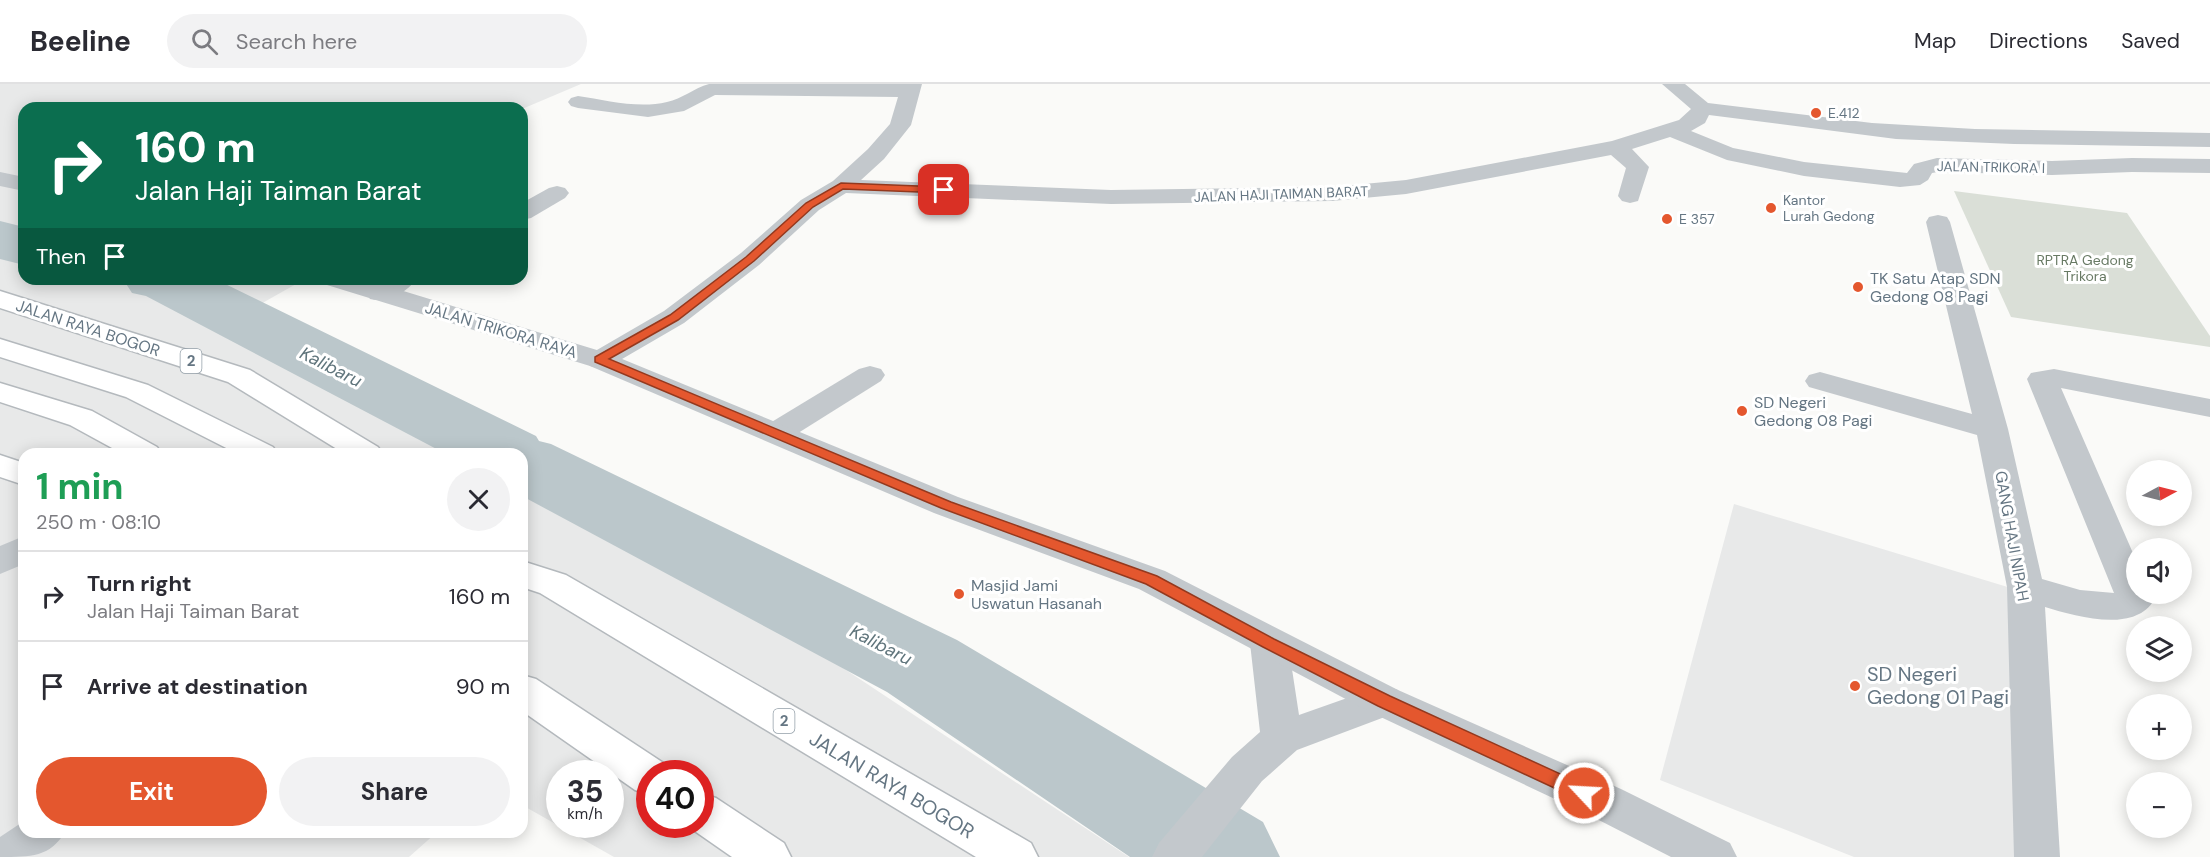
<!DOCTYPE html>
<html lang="en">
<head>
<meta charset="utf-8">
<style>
  body { margin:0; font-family:"DM Sans",sans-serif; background:#f2f2f3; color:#2b2b33; height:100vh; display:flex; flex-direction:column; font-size:22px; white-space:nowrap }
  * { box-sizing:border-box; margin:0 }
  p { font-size:20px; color:#7c7c81 }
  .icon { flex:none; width:33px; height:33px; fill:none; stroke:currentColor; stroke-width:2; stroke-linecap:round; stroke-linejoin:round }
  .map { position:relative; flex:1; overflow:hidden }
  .sheet { position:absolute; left:18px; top:364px; width:510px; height:390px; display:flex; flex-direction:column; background:#fff; border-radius:18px; box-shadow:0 3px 15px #0003 }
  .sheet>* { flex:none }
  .top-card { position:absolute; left:18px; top:18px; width:510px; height:183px; border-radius:18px; box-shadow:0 3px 15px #0003; background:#0b6e4f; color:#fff; overflow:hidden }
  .needle { width:39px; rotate:83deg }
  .buttons { position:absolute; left:2126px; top:376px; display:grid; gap:12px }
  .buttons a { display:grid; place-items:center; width:66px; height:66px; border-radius:50%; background:#fff; box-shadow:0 3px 15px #0003; font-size:30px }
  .speed { position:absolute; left:546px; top:676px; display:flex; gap:12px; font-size:30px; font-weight:700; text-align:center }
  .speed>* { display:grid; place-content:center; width:78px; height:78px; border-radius:50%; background:#fff; box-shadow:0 3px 15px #0003; line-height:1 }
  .speed small { font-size:15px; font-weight:400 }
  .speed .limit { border:9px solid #d22; background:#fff; color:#111 }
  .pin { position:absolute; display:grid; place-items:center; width:51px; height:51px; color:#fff; margin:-26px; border-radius:12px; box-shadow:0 3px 9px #0006 }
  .me { position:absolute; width:66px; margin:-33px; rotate:295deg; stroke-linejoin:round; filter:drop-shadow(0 0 4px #0008) }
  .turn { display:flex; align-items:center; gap:21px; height:126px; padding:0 18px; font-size:27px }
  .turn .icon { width:78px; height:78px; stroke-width:2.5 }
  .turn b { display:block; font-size:42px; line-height:51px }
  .then { display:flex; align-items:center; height:57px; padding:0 18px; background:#0003; gap:12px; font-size:22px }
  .round { display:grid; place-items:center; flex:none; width:63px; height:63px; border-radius:32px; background:#f2f2f3 }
  .head { display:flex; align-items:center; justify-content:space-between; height:102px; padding:0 18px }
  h1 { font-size:36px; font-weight:700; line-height:45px; color:#1e9e55 }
  .action { display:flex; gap:12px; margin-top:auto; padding:12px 18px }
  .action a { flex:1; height:69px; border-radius:36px; background:#e4572e; color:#fff; font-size:24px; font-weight:700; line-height:69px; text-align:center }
  .action a+a { background:#f2f2f3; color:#2b2b33 }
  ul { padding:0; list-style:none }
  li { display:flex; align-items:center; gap:18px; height:90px; padding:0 18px; border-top:2px solid #e1e1e2 }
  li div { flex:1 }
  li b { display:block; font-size:22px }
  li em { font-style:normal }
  header { display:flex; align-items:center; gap:36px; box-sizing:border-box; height:84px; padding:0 30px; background:#fff; border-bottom:2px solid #e1e1e2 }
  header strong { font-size:28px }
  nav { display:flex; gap:33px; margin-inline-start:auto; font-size:21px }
  .search { width:420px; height:54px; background:#f2f2f3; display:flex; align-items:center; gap:15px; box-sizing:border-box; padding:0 21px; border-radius:33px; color:#7c7c81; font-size:22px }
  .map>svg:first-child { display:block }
  .built { fill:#e8e9e9; fill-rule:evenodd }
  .green { fill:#dadfd7 }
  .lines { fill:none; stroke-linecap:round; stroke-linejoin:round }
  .river { fill:#bbc7cb; fill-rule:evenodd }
  .trunk-casing { stroke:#b4b9bd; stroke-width:3 }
  .minor { fill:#c3c8cc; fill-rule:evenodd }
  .tertiary { fill:#c3c8cc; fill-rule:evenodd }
  .trunk { fill:#fff; fill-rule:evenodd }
  .route { fill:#e4572e; stroke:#94391e; stroke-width:1.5 }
  .poi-dot { fill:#e4572e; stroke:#fff; stroke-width:2 }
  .labels { text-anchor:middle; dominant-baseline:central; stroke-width:6; stroke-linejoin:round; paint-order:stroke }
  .far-poi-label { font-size:14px; fill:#657683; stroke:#fff; text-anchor:start }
  .far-street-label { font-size:14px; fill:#657683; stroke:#fff }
  .far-park-label { font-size:14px; fill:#687a64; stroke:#fff }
  .shield { fill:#fff; stroke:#939fa8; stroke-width:1.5 }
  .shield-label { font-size:15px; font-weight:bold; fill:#657683 }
  .poi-label { font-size:16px; fill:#657683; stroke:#fff; text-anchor:start }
  .street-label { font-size:16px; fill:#657683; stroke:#fff }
  .water-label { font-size:18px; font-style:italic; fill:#60757c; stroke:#fff }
  .near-poi-label { font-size:20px; fill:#657683; stroke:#fff; text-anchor:start }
  .near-street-label { font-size:20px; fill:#657683; stroke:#fff }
</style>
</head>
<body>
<header>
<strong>Beeline</strong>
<div class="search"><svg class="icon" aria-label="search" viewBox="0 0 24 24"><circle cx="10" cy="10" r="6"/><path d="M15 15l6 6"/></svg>Search here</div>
<nav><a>Map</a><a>Directions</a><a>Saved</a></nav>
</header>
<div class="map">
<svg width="2210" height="773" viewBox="0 0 2210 773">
  <rect width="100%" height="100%" fill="#fafaf8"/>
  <!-- built -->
  <g class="built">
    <path d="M0,0H581L522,25L24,24V195H305L232,236L502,359L520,370H24V748L436,749L409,773H0Z"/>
    <path d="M522,372L1129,773H614L522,721ZM560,690H610V741H560ZM650,690H700V741H650Z"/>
    <path d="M1734,420L2024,508L2028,773H1854L1660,696Z"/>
  </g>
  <!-- green -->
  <path class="green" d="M1954,107L2127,129L2210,252V263L2011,233Z"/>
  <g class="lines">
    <!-- river -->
    <g class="river">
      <path d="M0,137L24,143V181L0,175Z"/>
      <path d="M123,195H215L536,352L539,357L551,360L957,556L1263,738L1280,773H1130L887,608L522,412V370H446L146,212L132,209Z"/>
    </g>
    <defs>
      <g id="trunk">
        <path d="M0,207L250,286L378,363L383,370H345L228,298L0,224Z"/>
        <path d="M0,255L148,301L273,363L278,370H238L126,313L0,273Z"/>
        <path d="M0,299L92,327L157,363L162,370H123L70,341L0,318Z"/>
        <path d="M0,371L24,379V401L0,393Z"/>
        <path d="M522,477L566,491L1031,759L1038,773H976L540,509L522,503Z"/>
        <path d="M522,591L536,595L665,680L670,690H650V711L635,706L522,627Z"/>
        <path d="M700,709L716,714L784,759L791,773H732L686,741H700Z"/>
      </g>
    </defs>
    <!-- trunk casing -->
    <use href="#trunk" class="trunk-casing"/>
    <!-- minor -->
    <g class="minor">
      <path d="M709,0H922L911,41L884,75L861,96L1111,106L1332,103L1406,96L1612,57L1679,36L1691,25L1662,0H1685L1708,19L1872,39L1975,45L2210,49V63L2014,60L1896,55L1709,31L1705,39L1691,47L1733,64L1804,78L1907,89L1914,80L1937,74L2052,77L2132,74L2210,75V89L2132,88L2052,91L1938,88L1932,89L1928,96L1920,101L1900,103L1804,92L1727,76L1670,53L1632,65L1649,83L1638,117L1630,119L1622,117L1618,112L1626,84L1611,71L1406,110L1332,117L1111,120L846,109L819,126L759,181L684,239L610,282L600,285L590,282L585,276L590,270L664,227L741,169L801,116L833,97L868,65L890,40L898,13L715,11L684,27L648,33L578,24L571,22L568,18L571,14L578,12C606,16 638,25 667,18C682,15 694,4 709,0Z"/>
      <path d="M557,102L565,104L569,109L565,114L531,134L522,136V119L549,104Z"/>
      <path d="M1938,131L1947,133L1950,138L2008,345L2042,495L2080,506L2114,509L2027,295L2031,289L2054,285L2210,315V333L2061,304L2136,476V510H2151L2154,516C2134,550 2075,532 2045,523L2060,773H2014L2007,503L1977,351L1809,303L1805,297L1809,291L1820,288L1972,330L1926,138L1929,133Z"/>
      <path d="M384,195H416C407,209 387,219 370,215L366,209L370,203Z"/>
      <path d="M870,282L881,285L885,291L881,297L787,356L776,359L765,356L760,349L765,342L859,285Z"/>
      <path d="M24,452V480L0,490V462Z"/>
      <path d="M1269,545L1283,549L1288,559L1299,631L1384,601L1398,606L1404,617L1398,628L1297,666L1262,697L1202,773H1152L1159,759L1232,673L1260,648L1250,559L1255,549Z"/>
      <path d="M24,737V748H65C50,773 31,773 0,773V753Z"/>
    </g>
    <!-- tertiary -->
    <g class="tertiary">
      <path d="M0,88L24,93V107L0,102Z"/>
      <path d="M323,195H364L610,270L958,413L1165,487L1398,606L1621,705L1730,759L1737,773H1671L1589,731L1370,628L1139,505L934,429L590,282L327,201Z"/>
    </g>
    <!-- trunk -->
    <use href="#trunk" class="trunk"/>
  </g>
  <!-- route -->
  <path class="route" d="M841,99L944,103L949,106L944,109L843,105L813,123L754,177L678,236L609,275L951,418L1157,492L1274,555L1390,612L1591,704L1593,709L1591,715L1584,717L1578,715L1378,622L1263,563L1146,500L941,424L595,278V273L670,231L746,173L806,119Z"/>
  <!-- markers -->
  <g class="poi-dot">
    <circle cx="1816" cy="29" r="6"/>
    <circle cx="1771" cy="124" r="6"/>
    <circle cx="1667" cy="135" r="6"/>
    <circle cx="1858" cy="203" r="6"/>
    <circle cx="1742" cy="327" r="6"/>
    <circle cx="959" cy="510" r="6"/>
    <circle cx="1855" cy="602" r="6"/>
  </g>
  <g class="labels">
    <!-- far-poi labels -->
    <g class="far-poi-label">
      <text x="1828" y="29">E.412</text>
      <text x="1783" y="116">Kantor<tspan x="1783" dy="16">Lurah Gedong</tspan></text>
      <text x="1679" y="135">E 357</text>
    </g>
    <!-- far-street labels -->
    <g class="far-street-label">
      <text transform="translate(1991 83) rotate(1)">JALAN TRIKORA I</text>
      <text transform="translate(1281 110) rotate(-2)">JALAN HAJI TAIMAN BARAT</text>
    </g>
    <!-- far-park labels -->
    <g class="far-park-label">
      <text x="2085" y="176">RPTRA Gedong<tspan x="2085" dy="16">Trikora</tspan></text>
    </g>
    <!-- shield labels -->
    <g class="shield">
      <rect x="180.5" y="265" width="21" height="24" rx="4.5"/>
      <rect x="773.5" y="625" width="21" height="24" rx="4.5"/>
    </g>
    <g class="shield-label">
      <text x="191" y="277">2</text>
      <text x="784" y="637">2</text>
    </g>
    <!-- poi labels -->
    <g class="poi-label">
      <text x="1870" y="194">TK Satu Atap SDN<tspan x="1870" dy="18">Gedong 08 Pagi</tspan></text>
      <text x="1754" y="318">SD Negeri<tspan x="1754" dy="18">Gedong 08 Pagi</tspan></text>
      <text x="971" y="501">Masjid Jami<tspan x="971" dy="18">Uswatun Hasanah</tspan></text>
    </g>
    <!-- street labels -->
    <g class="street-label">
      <text transform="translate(88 244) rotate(18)">JALAN RAYA BOGOR</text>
      <text transform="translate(501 246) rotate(17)">JALAN TRIKORA RAYA</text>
      <text transform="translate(2012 452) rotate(80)">GANG HAJI NIPAH</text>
    </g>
    <!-- water labels -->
    <g class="water-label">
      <text transform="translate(331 283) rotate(27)">Kalibaru</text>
      <text transform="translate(881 561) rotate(27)">Kalibaru</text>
    </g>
    <!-- near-poi labels -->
    <g class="near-poi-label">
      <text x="1867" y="590">SD Negeri<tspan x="1867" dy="23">Gedong 01 Pagi</tspan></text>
    </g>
    <!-- near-street labels -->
    <g class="near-street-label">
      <text transform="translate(892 701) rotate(31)">JALAN RAYA BOGOR</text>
    </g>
  </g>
</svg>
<div class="buttons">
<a><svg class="needle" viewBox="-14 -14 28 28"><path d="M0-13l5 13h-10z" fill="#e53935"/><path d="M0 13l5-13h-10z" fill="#7c7c81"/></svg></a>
<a><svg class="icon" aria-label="sound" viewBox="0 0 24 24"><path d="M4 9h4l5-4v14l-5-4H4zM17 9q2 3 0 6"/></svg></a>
<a><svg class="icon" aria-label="layers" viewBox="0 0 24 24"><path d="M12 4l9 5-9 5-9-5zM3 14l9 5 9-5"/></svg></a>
<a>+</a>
<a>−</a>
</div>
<div class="speed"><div>35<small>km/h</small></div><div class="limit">40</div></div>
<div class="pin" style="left:944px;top:106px;background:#d93025"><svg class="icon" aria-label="arrive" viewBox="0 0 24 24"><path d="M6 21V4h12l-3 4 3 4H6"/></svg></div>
<svg class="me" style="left:1584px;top:709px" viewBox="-20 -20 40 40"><circle r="17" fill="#e4572e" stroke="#fff" stroke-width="3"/><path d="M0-11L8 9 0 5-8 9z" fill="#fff"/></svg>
<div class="top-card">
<div class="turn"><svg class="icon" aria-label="right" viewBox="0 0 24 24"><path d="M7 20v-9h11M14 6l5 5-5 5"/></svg><div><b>160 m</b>Jalan Haji Taiman Barat</div></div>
<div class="then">Then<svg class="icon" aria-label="arrive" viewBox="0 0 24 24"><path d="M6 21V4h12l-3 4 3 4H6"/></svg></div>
</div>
<section class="sheet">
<div class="head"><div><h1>1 min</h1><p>250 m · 08:10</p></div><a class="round"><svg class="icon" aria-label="close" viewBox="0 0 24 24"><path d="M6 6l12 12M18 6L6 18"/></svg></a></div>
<ul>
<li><svg class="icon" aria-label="right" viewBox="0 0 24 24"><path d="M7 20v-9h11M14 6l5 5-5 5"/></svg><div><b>Turn right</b><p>Jalan Haji Taiman Barat</p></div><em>160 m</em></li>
<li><svg class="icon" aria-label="arrive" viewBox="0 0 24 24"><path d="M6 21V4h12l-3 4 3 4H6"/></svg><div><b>Arrive at destination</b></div><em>90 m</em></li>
</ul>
<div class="action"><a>Exit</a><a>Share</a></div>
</section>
</div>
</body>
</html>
